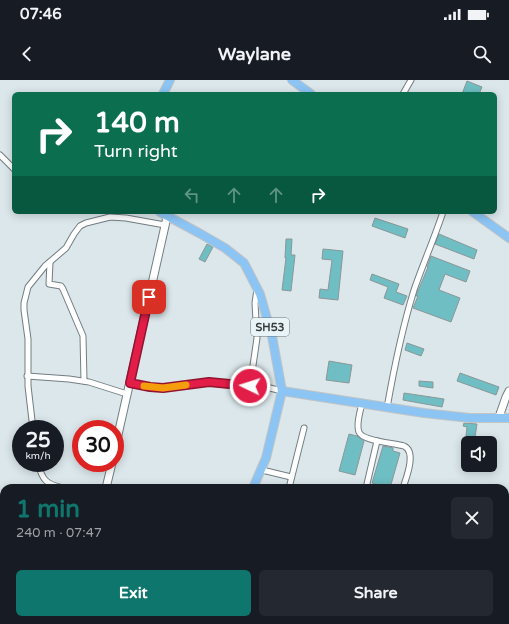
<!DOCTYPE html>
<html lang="en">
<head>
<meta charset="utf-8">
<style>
  body { margin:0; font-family:"Varela Round",sans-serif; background:#242831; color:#f1f3f6; height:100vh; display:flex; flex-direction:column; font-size:15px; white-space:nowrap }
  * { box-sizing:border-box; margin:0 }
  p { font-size:13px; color:#9ea1a6 }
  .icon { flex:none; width:22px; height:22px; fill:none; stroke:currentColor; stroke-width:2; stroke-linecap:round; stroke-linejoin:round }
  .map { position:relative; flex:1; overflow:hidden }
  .sheet { position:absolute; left:0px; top:404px; width:509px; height:140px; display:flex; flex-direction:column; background:#171b24; border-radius:12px 12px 0 0; box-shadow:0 2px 10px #0003 }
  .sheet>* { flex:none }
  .guide { position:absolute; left:12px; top:12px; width:485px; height:122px; border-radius:6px; box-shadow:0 2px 10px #0003; background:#0b6e4f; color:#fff; overflow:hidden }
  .controls { position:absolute; left:461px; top:356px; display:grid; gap:8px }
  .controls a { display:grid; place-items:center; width:36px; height:36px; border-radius:6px; background:#171b24; box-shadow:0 2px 10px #0003; font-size:20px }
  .speed { position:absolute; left:12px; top:340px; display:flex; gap:8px; font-size:20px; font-weight:700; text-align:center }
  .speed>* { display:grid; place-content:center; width:52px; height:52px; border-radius:50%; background:#171b24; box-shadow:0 2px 10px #0003; line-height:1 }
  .speed small { font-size:10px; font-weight:400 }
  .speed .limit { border:6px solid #d22; background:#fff; color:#111 }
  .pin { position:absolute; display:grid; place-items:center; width:34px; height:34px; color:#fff; margin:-17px; border-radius:8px; box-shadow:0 2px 6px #0006 }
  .me { position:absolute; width:44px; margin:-22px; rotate:274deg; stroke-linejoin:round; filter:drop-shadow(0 0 3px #0008) }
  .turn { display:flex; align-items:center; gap:14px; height:84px; padding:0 16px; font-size:18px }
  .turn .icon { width:52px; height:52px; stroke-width:2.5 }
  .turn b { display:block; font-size:28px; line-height:34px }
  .lanes { display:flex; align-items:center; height:38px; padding:0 16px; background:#0003; justify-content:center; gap:20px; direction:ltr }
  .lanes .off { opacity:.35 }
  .round { display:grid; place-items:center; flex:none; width:42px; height:42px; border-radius:6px; background:#242831 }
  .headline { display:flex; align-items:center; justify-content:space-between; height:68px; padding:0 16px }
  h1 { font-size:24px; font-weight:700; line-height:30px; color:#0f766e }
  .button { display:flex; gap:8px; margin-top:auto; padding:8px 16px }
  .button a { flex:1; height:46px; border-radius:6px; background:#0f766e; color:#fff; font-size:16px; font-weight:700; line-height:46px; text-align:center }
  .button a+a { background:#242831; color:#f1f3f6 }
  .status { display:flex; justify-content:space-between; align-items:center; height:28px; padding:0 20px; background:#171b24; direction:ltr }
  .status svg { height:11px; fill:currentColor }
  header { display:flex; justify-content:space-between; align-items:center; height:52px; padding:0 16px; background:#171b24; font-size:18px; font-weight:700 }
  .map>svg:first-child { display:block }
  .building { fill:#6ebec3; stroke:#8b9797 }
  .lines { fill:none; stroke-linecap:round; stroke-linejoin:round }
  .minor-casing { stroke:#737e82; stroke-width:7 }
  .tertiary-casing { stroke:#737e82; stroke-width:9 }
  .secondary-casing { stroke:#737e82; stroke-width:9 }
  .primary-casing { stroke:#c3c4c4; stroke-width:10 }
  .minor { stroke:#fff; stroke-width:5 }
  .tertiary { stroke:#fff; stroke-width:7 }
  .secondary { stroke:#fff; stroke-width:7 }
  .primary { stroke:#8cc4f4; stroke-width:8 }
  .route-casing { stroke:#92132f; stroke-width:10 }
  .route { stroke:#e11d48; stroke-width:7 }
  .slow { stroke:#f59e0b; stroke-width:7 }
  .labels { text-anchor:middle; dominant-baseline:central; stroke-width:3.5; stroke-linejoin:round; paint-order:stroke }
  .shield { fill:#e9f4f9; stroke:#6c7275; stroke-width:1 }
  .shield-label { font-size:11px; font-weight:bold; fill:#363b3c }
</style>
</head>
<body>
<div class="status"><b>07:46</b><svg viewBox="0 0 49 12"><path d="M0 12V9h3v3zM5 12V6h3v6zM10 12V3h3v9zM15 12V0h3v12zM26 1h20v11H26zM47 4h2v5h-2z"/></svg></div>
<header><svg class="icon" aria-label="back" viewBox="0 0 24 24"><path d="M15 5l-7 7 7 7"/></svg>Waylane<svg class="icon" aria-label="search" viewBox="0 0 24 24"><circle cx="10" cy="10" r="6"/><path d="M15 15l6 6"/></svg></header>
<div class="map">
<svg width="509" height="544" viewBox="0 0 509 544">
  <rect width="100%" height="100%" fill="#dbe7eb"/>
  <!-- building -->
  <g class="building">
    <path d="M467,1L482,7L479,14H462Z"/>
    <path d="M375,138L408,149L405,158L372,146Z"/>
    <path d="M439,154L477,170L474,179L435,164Z"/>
    <path d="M286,159H292L291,175H295L291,211L282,210L286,178H285Z"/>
    <path d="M207,164L213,167L205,182L199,179Z"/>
    <path d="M323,169L343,171L338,220L319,218L320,209L328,210L332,180L322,179Z"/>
    <path d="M431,176L470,191L466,202L445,194L439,210L460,218L451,242L413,228L418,216H416L418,211L428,187H427Z"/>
    <path d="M372,194L399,204L396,212L407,216L403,225L384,218L388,207L370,200Z"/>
    <path d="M407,263L424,269L421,276L405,270Z"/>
    <path d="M329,281L352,285L349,303L326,300Z"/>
    <path d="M460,293L499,307L496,315L457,301Z"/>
    <path d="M419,301L433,302V308L419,306Z"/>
    <path d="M404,313L444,319L442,327L403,320Z"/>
    <path d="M464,343L477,344L475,357L466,356L467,347L463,346Z"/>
    <path d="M349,354L357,356L364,361L355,395L339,391Z"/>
    <path d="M383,366L393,368V371L400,373L390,408L372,403Z"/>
  </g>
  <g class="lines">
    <defs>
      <g id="minor">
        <path d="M403,14L411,0"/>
        <path d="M0,75L14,89"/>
        <path d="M50,182L49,204L61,206L63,209L83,256L84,301"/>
        <path d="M27,296L69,299L89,302L127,314"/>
        <path d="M130,303L163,308L209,302L238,306L266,307L282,311"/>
        <path d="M250,306L257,258L255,223L257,209"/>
        <path d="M362,324C360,331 356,345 359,352C362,361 394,363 404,366C417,372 406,398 403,408"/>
        <path d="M387,328C394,288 402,249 414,210C423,184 434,159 443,132"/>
        <path d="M33,349L28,306V259L24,230V223L28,207L45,186L66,168L74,154L80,146L86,143L110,137L126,138L165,145"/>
        <path d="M38,383C42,400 46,404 63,408"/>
        <path d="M262,390L291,397"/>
        <path d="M289,408L304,348"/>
        <path d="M366,408L377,361"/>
        <path d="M0,516L4,519"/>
        <path d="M34,540L41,544"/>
      </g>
      <g id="tertiary">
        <path d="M499,337L506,317L509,311"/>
        <path d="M115,368L167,137"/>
        <path d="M106,408L112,383"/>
        <path d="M0,497L4,495"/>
        <path d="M209,540L211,544"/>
      </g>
      <g id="secondary">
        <path d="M497,540L509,541"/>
        <path d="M382,544L390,540"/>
      </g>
      <g id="primary">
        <path d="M292,0L311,14"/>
        <path d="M163,14L170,0"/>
        <path d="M160,132L199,153L225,168L244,183L260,214L272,256L282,311L266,378L253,408"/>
        <path d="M473,132L509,158"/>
        <path d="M282,311L424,333L470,338H509"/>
        <path d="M175,544L176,540"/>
      </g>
    </defs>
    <!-- minor casing -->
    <use href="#minor" class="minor-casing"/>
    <!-- tertiary casing -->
    <use href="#tertiary" class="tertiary-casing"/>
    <!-- secondary casing -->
    <use href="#secondary" class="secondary-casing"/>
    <!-- primary casing -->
    <use href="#primary" class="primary-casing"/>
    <!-- minor -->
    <use href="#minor" class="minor"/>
    <!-- tertiary -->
    <use href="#tertiary" class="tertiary"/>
    <!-- secondary -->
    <use href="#secondary" class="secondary"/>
    <!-- primary -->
    <use href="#primary" class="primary"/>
  </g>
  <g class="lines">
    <defs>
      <path id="route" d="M149,217L130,303L150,307L163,308L209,302L250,306"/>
    </defs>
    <!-- route casing -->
    <use href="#route" class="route-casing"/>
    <!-- route -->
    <use href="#route" class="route"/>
    <!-- slow -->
    <path class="slow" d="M144,306L163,308L186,305"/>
  </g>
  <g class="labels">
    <!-- shield labels -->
    <rect class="shield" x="251" y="238" width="38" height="18" rx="3"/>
    <g class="shield-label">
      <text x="270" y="247">SH53</text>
    </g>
  </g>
</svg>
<div class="controls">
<a><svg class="icon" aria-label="sound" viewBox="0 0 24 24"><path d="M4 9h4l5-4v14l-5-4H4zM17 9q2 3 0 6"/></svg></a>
</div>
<div class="speed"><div>25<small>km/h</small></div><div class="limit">30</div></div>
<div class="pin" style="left:149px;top:217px;background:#d93025"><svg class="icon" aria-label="arrive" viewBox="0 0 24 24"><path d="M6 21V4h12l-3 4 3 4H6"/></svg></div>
<svg class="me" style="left:250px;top:306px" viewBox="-20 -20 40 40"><circle r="17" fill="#e11d48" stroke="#fff" stroke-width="3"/><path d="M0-11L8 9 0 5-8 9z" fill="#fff"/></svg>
<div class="guide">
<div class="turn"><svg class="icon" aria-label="right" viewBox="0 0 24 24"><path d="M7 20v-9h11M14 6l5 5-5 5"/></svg><div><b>140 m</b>Turn right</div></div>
<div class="lanes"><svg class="icon off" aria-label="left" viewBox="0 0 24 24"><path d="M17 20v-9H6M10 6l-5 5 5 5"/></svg><svg class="icon off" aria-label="ahead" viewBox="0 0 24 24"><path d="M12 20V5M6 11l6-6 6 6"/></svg><svg class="icon off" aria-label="ahead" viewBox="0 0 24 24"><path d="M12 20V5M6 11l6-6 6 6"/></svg><svg class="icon" aria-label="right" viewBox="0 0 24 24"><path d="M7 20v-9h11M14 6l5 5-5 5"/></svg></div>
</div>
<section class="sheet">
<div class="headline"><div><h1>1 min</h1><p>240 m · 07:47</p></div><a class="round"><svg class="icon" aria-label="close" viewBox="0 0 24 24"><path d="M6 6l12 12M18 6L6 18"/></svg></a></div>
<div class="button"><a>Exit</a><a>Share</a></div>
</section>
</div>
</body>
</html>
